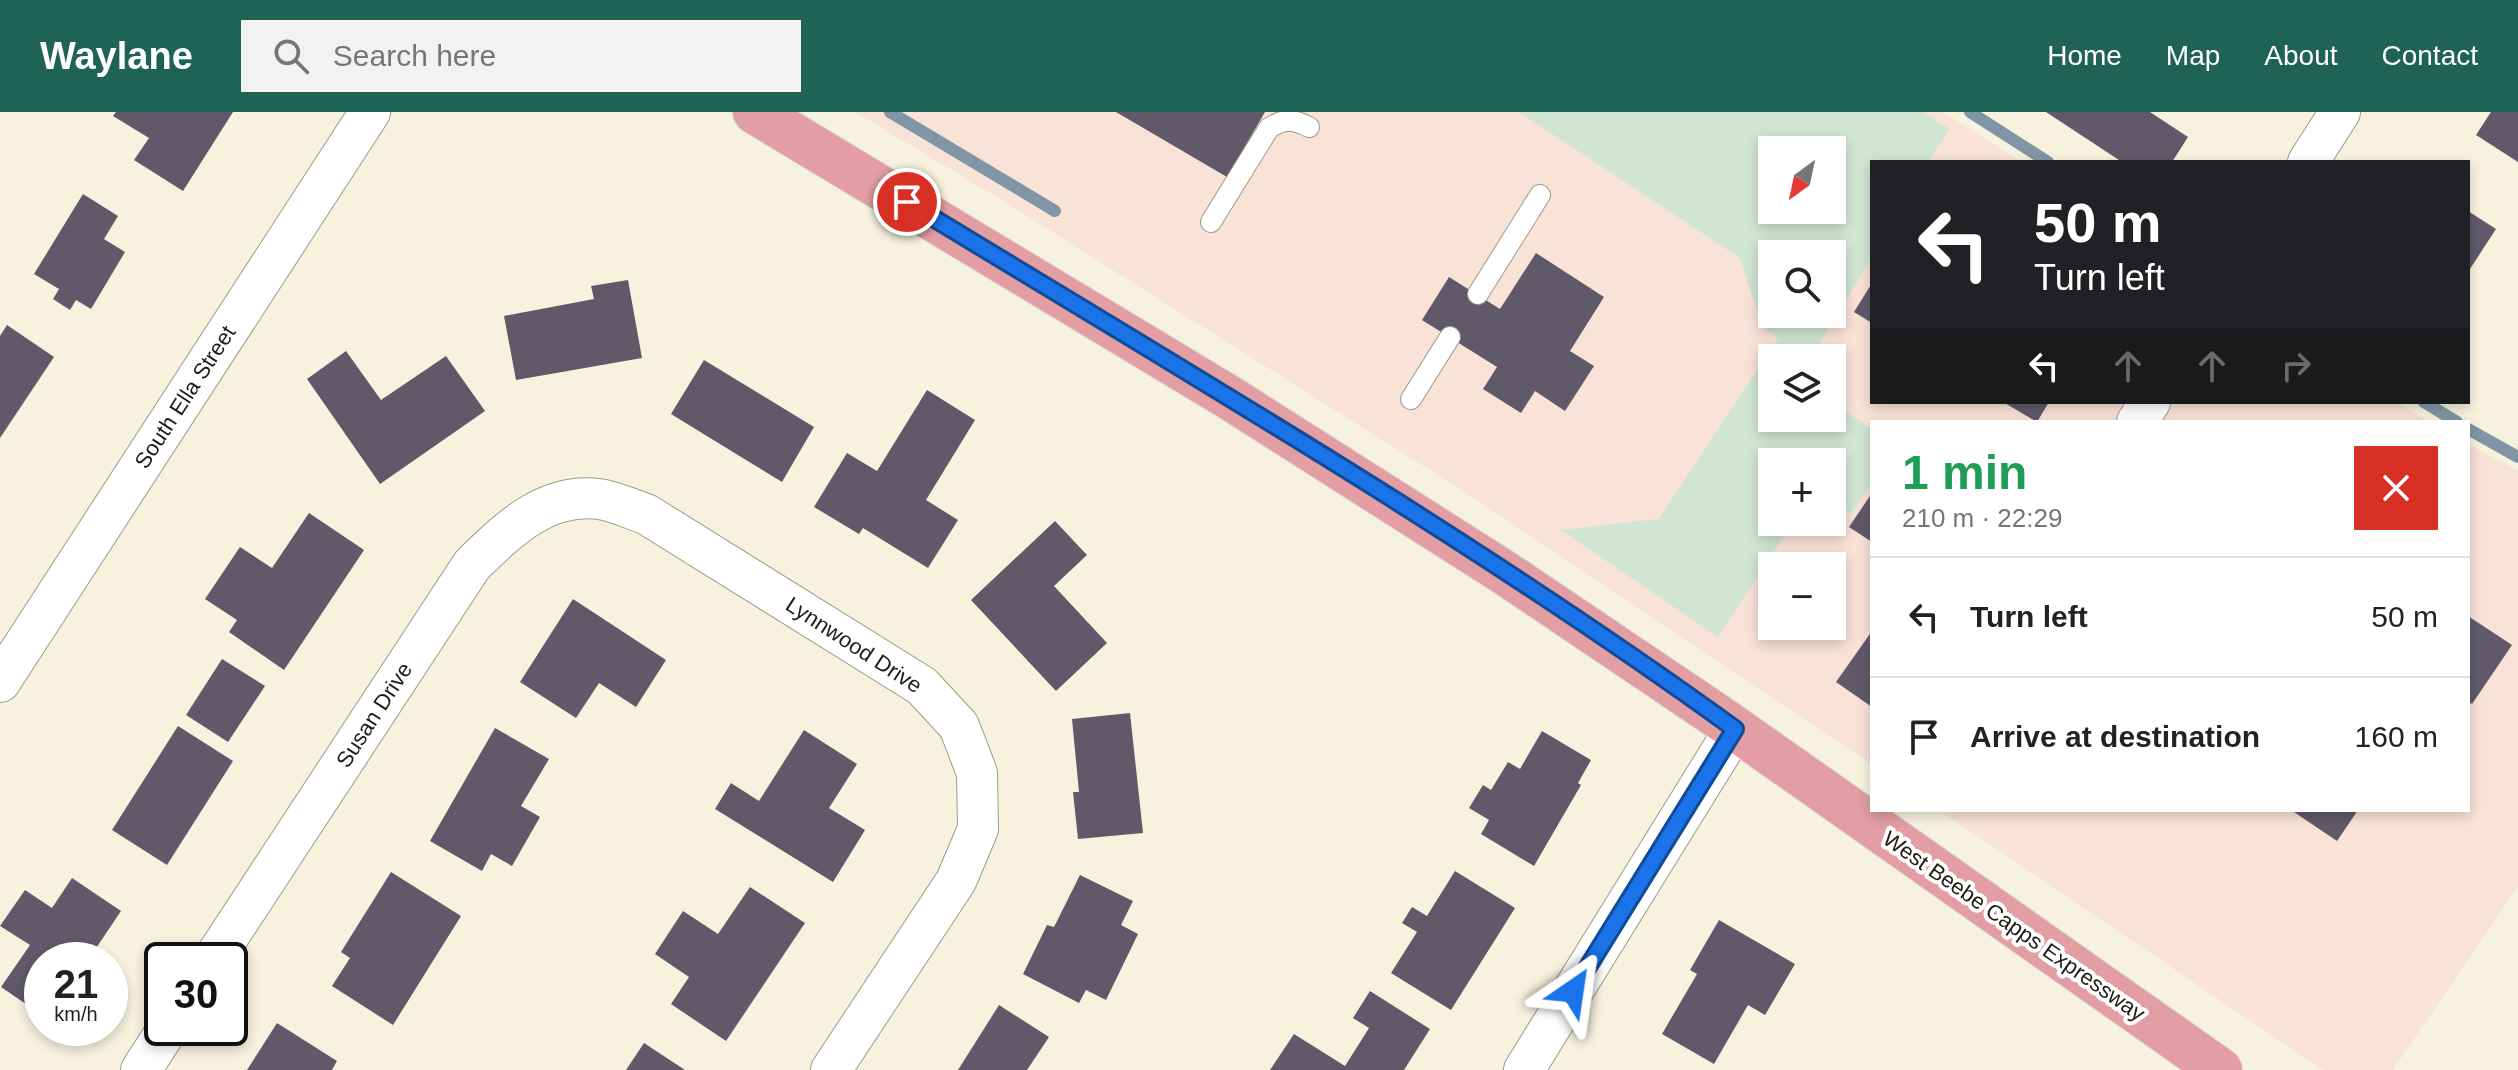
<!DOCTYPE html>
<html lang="en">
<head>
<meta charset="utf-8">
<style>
  body { margin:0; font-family:Helvetica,sans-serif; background:#f2f2f2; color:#222; height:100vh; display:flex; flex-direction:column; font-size:30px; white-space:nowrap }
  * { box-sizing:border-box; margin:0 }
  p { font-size:26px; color:#767676 }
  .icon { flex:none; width:44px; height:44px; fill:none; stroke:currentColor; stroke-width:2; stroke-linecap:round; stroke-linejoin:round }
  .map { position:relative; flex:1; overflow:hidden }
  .side { position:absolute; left:1870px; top:308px; width:600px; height:392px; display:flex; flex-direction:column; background:#fff; border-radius:0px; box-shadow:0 4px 12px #0003 }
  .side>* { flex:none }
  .hud { position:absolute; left:1870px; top:48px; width:600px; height:244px; border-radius:0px; box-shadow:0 4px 12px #0003; background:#202124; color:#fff; overflow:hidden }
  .needle { width:52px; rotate:213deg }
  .controls { position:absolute; left:1758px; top:24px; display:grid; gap:16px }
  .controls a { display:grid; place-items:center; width:88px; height:88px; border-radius:0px; background:#fff; box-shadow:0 4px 12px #0003; font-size:40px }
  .speed { position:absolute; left:24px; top:830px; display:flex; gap:16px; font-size:40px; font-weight:700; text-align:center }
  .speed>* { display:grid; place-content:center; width:104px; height:104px; border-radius:50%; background:#fff; box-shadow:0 4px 12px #0003; line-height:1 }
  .speed small { font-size:20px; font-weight:400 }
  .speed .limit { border:4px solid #111; border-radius:12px; background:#fff; color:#111 }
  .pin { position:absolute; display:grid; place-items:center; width:68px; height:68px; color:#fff; margin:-34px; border:4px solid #fff; border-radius:50%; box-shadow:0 2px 8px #0007 }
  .me { position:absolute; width:88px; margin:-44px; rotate:32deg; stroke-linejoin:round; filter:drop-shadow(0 0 6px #0008) }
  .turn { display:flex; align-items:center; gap:28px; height:168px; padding:0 32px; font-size:36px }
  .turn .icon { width:104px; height:104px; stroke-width:2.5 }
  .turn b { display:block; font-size:56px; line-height:68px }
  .lanes { display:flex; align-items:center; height:76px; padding:0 32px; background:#0003; justify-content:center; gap:40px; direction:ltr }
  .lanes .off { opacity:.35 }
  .round { display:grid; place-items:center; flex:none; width:84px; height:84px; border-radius:0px; background:#f2f2f2 }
  .headline { display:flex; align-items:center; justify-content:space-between; height:136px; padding:0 32px }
  h1 { font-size:48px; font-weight:700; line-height:60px; color:#1e9e55 }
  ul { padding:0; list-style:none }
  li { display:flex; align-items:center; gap:24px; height:120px; padding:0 32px; border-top:2px solid #e0e0e0 }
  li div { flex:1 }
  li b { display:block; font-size:30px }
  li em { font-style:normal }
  header { display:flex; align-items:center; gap:48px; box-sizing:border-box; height:112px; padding:0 40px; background:#1f6354; color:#fff }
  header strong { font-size:38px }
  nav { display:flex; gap:44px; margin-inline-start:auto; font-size:28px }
  .search { width:560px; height:72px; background:#f2f2f2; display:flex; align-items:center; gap:20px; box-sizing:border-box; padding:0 28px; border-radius:0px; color:#767676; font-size:30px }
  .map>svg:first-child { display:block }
  .commercial { fill:#f9e2d6; fill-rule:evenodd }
  .green { fill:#d0e5d2; fill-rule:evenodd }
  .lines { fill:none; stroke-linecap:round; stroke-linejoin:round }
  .stream { stroke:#8096a6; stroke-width:12 }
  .building { fill:#605969 }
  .lane-casing { stroke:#9e9a87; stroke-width:22 }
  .street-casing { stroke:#9e9a87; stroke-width:42 }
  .primary-casing { stroke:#dbdbda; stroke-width:46 }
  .lane { stroke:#fff; stroke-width:20 }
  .street { stroke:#fff; stroke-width:40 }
  .primary { stroke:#e29ea2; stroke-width:44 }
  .route-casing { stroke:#114b97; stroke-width:20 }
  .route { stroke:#1a73e8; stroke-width:14 }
  .labels { text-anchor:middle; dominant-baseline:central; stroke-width:8; stroke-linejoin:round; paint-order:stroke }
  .street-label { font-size:22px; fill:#1e1c15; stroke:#fff }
</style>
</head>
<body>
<header>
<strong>Waylane</strong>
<div class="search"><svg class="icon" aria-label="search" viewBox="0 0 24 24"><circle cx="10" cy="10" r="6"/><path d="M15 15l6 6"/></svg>Search here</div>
<nav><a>Home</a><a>Map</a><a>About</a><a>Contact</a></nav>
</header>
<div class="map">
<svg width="2518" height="958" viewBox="0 0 2518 958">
  <rect width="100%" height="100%" fill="#f7f2de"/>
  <!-- commercial -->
  <g class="commercial">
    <path d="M855,0H1943L2022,50H1872V290H2397L2430,310H1872V653L1463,379L1000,87ZM1772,38H1832V98H1772ZM1772,142H1832V202H1772ZM1772,246H1832V306H1772ZM1772,350H1832V410H1772ZM1772,454H1832V514H1772Z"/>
    <path d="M2468,332L2518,359V774L2393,958H2323L1939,698H2468Z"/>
  </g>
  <!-- green -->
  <path class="green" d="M1519,0H1923L1949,17L1929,50H1872V145L1811,246H1772V306H1832V291L1872,317V370L1851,402L1832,389V350H1772V410H1793L1718,525L1561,418L1659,407L1778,226L1762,215L1740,146ZM1772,38H1832V98H1772ZM1832,142V202H1772V142Z"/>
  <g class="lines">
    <!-- stream -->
    <g class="stream">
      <path d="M890,0L1055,99"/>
      <path d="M1970,0L2048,50"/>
      <path d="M2424,290L2457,310"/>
      <path d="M2468,317L2518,345"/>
    </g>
  </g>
  <!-- building -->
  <g class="building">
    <path d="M116,0H233L183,79L134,48L149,26L113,4Z"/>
    <path d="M1116,0H1265L1227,65Z"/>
    <path d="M2046,0H2150L2188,25L2172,50H2122Z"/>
    <path d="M2491,0H2518V50L2476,23Z"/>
    <path d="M83,82L118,104L104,127L125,140L91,197L76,188L70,198L53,187L59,177L34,162Z"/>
    <path d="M2468,99L2496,117L2468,160Z"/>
    <path d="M1536,141L1604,185L1570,239L1594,254L1565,299L1535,279L1521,301L1483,277L1497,255L1422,208L1449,165L1500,197Z"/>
    <path d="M628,168L642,246L516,268L504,204L594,187L591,174Z"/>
    <path d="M1872,171V211L1854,200Z"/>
    <path d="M7,213L54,245L0,326V224Z"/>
    <path d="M346,239L381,288L446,244L485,299L380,372L307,267Z"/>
    <path d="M704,248L814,315L782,370L671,302Z"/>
    <path d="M927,278L975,308L926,388L958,408L928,456L863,416L859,422L814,395L847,341L877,359Z"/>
    <path d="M2003,290H2049L2037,310Z"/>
    <path d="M1872,381V430L1849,415Z"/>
    <path d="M309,401L364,438L284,558L229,520L237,508L205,487L240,435L272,456Z"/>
    <path d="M1055,409L1087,443L1054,474L1107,531L1056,579L971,488Z"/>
    <path d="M573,487L666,548L636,595L599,571L576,606L520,570Z"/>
    <path d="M2468,504L2512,533L2472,592L2468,589Z"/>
    <path d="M1872,519V595L1836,570Z"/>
    <path d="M222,547L265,574L228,630L186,603Z"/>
    <path d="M1130,601L1143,721L1078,727L1073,680H1079L1072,607Z"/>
    <path d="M178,614L233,649L167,753L112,718Z"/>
    <path d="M495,616L549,647L521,694L540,705L512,754L491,742L482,759L430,729Z"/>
    <path d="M804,618L857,652L829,696L865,718L833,770L715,697L731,671L759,689Z"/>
    <path d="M1542,619L1591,648L1578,671L1581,673L1534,754L1481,722L1489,708L1469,696L1483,673L1491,678L1508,650L1520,657Z"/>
    <path d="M2291,698H2358L2337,729Z"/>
    <path d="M1455,759L1515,796L1451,898L1391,861L1417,820L1402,811L1412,795L1427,804Z"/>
    <path d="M391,760L461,804L393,913L332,874L350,846L341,840Z"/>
    <path d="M1080,763L1133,789L1121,813L1138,822L1106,888L1086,878L1079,891L1023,862L1047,813L1054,815Z"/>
    <path d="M72,766L121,799L88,848H42V903L1,875L30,833L0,814L25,778L52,796Z"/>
    <path d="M750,775L805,811L726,929L671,892L689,865L655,842L683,799L718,822Z"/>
    <path d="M1719,808L1795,852L1765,903L1748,893L1714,952L1662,922L1697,862L1690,858Z"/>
    <path d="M1370,879L1430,917L1404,958H1270L1294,922L1345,954L1369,916L1353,906Z"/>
    <path d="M999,893L1049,925L1027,958H958Z"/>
    <path d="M277,911L337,949L332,958H247Z"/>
    <path d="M644,931L685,958H626Z"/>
  </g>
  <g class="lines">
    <defs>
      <g id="lane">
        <path d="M1211,110L1269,16C1285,6 1293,7 1309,15"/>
        <path d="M1478,182L1540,83"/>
        <path d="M1411,287L1450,225"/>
      </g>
      <g id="street">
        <path d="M2308,50L2340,0"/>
        <path d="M2137,310L2150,290"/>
        <path d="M0,570L370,0"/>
        <path d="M213,848L472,453C507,419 545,380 599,387C614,389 631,397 646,402L922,574L959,614L977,661L978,717L956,769L831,958"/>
        <path d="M141,958L168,916"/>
        <path d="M1524,958L1735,617"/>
      </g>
      <path id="primary" d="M755,0L1230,286L1505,461L1726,610L2220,958"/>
    </defs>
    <!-- lane casing -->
    <use href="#lane" class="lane-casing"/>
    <!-- street casing -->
    <use href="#street" class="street-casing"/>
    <!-- primary casing -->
    <use href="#primary" class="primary-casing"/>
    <!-- lane -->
    <use href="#lane" class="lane"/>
    <!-- street -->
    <use href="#street" class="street"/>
    <!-- primary -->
    <use href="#primary" class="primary"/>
  </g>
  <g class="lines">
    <defs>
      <path id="route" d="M907,90C1186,260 1470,425 1735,617L1573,879"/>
    </defs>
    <!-- route casing -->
    <use href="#route" class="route-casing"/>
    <!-- route -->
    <use href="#route" class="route"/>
  </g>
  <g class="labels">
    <!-- street labels -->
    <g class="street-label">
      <text transform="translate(185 285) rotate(-57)">South Ella Street</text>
      <text transform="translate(854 533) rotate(33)">Lynnwood Drive</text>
      <text transform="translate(374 603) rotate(-57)">Susan Drive</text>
      <text transform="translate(2014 814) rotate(35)">West Beebe Capps Expressway</text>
    </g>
  </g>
</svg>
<div class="controls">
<a><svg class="needle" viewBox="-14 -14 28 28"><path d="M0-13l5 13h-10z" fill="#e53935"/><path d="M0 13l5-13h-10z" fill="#767676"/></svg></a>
<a><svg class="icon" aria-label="search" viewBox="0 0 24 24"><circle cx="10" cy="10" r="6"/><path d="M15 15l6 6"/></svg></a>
<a><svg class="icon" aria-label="layers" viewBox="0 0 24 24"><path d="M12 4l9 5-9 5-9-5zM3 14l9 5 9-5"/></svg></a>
<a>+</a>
<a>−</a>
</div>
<div class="speed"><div>21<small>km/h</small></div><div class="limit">30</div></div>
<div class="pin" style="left:907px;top:90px;background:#d93025"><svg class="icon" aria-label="arrive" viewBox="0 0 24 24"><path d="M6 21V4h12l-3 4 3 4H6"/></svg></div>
<svg class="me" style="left:1573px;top:879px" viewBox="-20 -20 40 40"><path d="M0-17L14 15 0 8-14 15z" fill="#1a73e8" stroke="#fff" stroke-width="4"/></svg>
<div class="hud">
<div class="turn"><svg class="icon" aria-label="left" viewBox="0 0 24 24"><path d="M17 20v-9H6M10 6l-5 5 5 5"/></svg><div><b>50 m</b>Turn left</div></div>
<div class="lanes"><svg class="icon" aria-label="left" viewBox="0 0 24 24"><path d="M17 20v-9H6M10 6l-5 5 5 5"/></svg><svg class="icon off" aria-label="ahead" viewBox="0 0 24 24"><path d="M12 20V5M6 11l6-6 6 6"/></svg><svg class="icon off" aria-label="ahead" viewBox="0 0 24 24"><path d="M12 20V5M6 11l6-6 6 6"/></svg><svg class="icon off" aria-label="right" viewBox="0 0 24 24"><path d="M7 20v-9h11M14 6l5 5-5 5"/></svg></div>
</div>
<section class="side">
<div class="headline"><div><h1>1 min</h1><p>210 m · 22:29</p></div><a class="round" style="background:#d93025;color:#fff"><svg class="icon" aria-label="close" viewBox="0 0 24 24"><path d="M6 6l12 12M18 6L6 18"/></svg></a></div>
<ul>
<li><svg class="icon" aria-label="left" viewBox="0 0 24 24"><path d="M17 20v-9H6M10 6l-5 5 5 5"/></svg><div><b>Turn left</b></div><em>50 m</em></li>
<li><svg class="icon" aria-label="arrive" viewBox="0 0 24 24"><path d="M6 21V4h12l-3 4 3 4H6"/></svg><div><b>Arrive at destination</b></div><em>160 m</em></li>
</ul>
</section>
</div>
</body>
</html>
